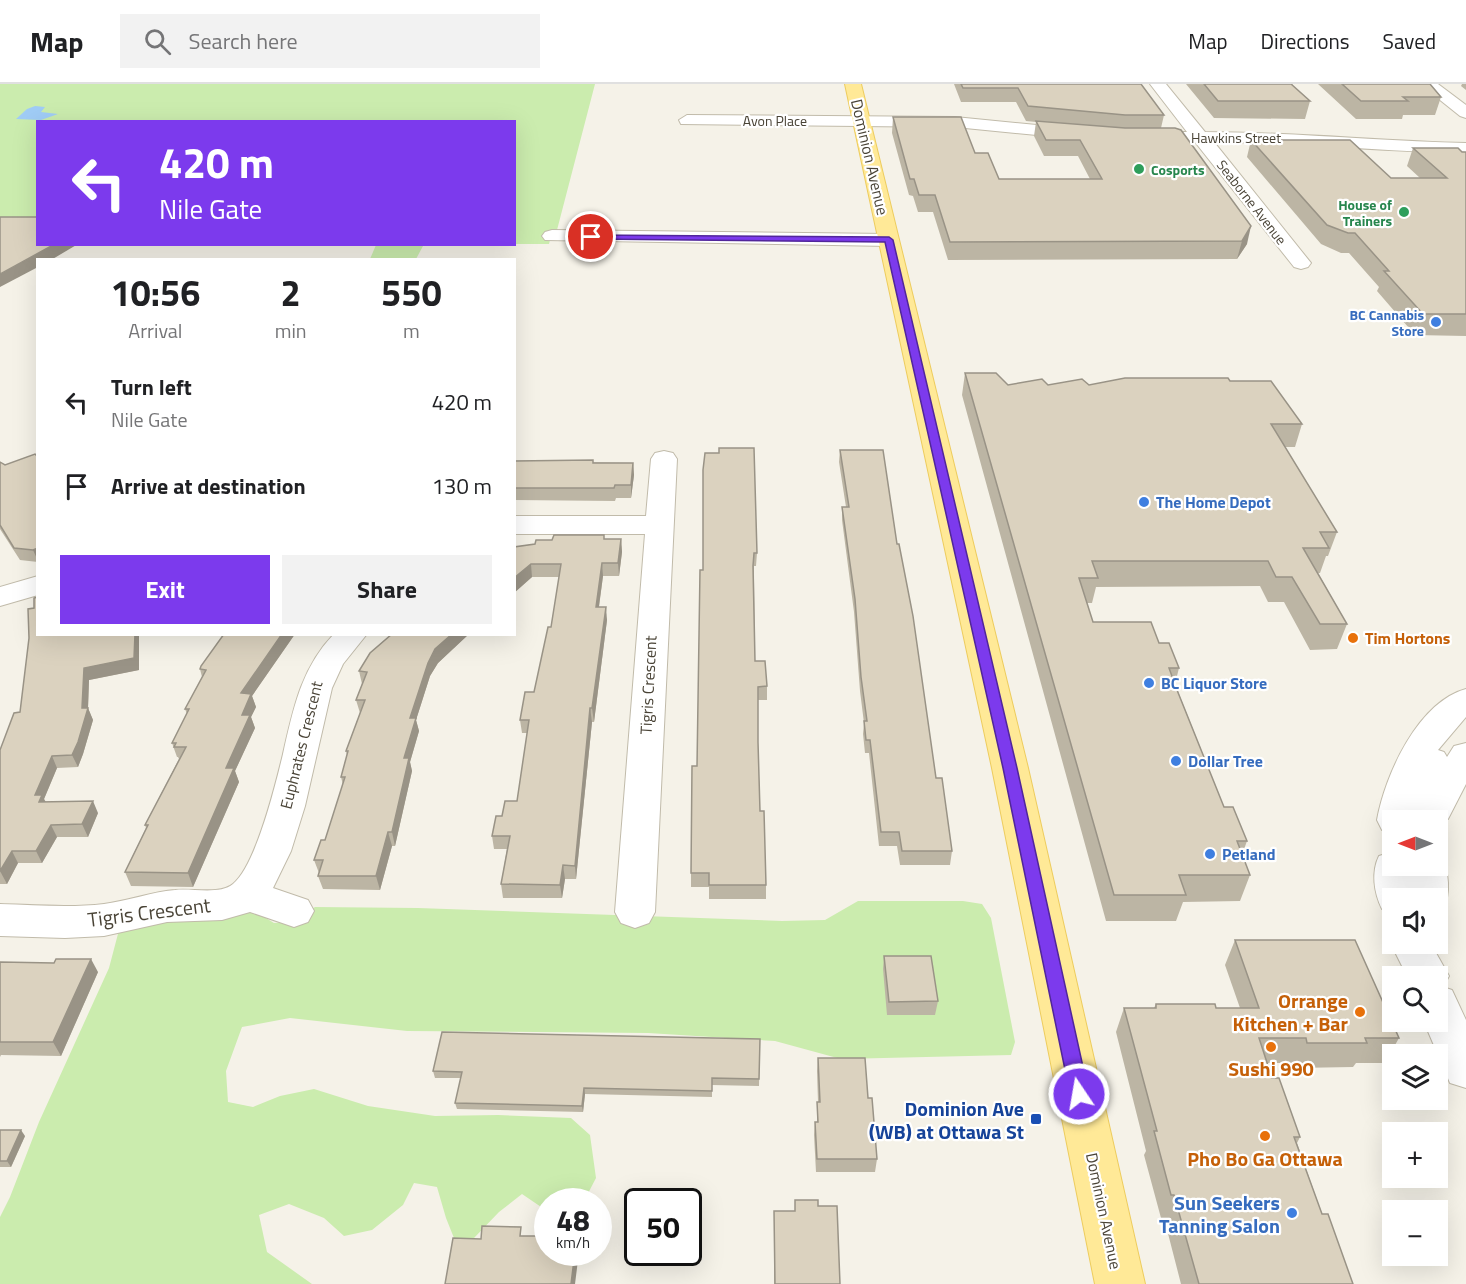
<!DOCTYPE html>
<html lang="en">
<head>
<meta charset="utf-8">
<style>
  body { margin:0; font-family:"Titillium Web",sans-serif; background:#f2f2f2; color:#202124; height:100vh; display:flex; flex-direction:column; font-size:22px; white-space:nowrap }
  * { box-sizing:border-box; margin:0 }
  p { font-size:20px; color:#757577 }
  .icon { flex:none; width:33px; height:33px; fill:none; stroke:currentColor; stroke-width:2; stroke-linecap:round; stroke-linejoin:round }
  .map { position:relative; flex:1; overflow:hidden }
  .drawer { position:absolute; left:36px; top:174px; width:480px; height:378px; display:flex; flex-direction:column; background:#fff; border-radius:0px; box-shadow:0 6px 24px #0002 }
  .drawer>* { flex:none }
  .top-card { position:absolute; left:36px; top:36px; width:480px; height:126px; border-radius:0px; box-shadow:0 6px 24px #0002; background:#7c3aed; color:#fff; overflow:hidden }
  .needle { width:39px; rotate:270deg }
  .controls { position:absolute; left:1382px; top:726px; display:grid; gap:12px }
  .controls a { display:grid; place-items:center; width:66px; height:66px; border-radius:0px; background:#fff; box-shadow:0 6px 24px #0002; font-size:30px }
  .speed { position:absolute; left:534px; top:1104px; display:flex; gap:12px; font-size:30px; font-weight:700; text-align:center }
  .speed>* { display:grid; place-content:center; width:78px; height:78px; border-radius:50%; background:#fff; box-shadow:0 6px 24px #0002; line-height:1 }
  .speed small { font-size:15px; font-weight:400 }
  .speed .limit { border:3px solid #111; border-radius:9px; background:#fff; color:#111 }
  .pin { position:absolute; display:grid; place-items:center; width:51px; height:51px; color:#fff; margin:-26px; border:3px solid #fff; border-radius:50%; box-shadow:0 2px 6px #0007 }
  .me { position:absolute; width:66px; margin:-33px; rotate:348deg; stroke-linejoin:round; filter:drop-shadow(0 0 4px #0008) }
  .turn { display:flex; align-items:center; gap:21px; height:126px; padding:0 24px; font-size:27px }
  .turn .icon { width:78px; height:78px; stroke-width:2.5 }
  .turn b { display:block; font-size:42px; line-height:51px }
  .eta { display:flex; justify-content:space-evenly; align-items:center; height:102px; text-align:center }
  .eta b { font-size:36px; font-weight:700; line-height:42px }
  .primary-button { display:flex; gap:12px; margin-top:auto; padding:12px 24px }
  .primary-button a { flex:1; height:69px; border-radius:0px; background:#7c3aed; color:#fff; font-size:24px; font-weight:700; line-height:69px; text-align:center }
  .primary-button a+a { background:#f2f2f2; color:#202124 }
  ul { padding:0; list-style:none }
  li { display:flex; align-items:center; gap:18px; height:84px; padding:0 24px }
  li div { flex:1 }
  li b { display:block; font-size:22px }
  li em { font-style:normal }
  header { display:flex; align-items:center; gap:36px; box-sizing:border-box; height:84px; padding:0 30px; background:#fff; border-bottom:2px solid #e0e0e0 }
  header strong { font-size:28px }
  nav { display:flex; gap:33px; margin-inline-start:auto; font-size:21px }
  .search { width:420px; height:54px; background:#f2f2f2; display:flex; align-items:center; gap:15px; box-sizing:border-box; padding:0 21px; border-radius:0px; color:#757577; font-size:22px }
  .map>svg:first-child { display:block }
  .green { fill:#cbecae }
  .water { fill:#a0ccf6 }
  .lines { fill:none; stroke-linecap:round; stroke-linejoin:round }
  .minor-casing { stroke:#c1bbaa; stroke-width:2 }
  .major-casing { stroke:#edcc5e; stroke-width:2 }
  .minor { fill:#fff; fill-rule:evenodd }
  .major { fill:#ffe997; fill-rule:evenodd }
  .wall { fill:#bcb5a4 }
  .shaded-wall { fill:#999386 }
  .building { fill:#dbd2bf; stroke:#999386; stroke-width:1.5 }
  .route { fill:#7c3aed; stroke:#51269a; stroke-width:1.5 }
  .leisure-dot { fill:#2e9e5b; stroke:#fff; stroke-width:2 }
  .shop-dot { fill:#3f7fe0; stroke:#fff; stroke-width:2 }
  .food-dot { fill:#e8710a; stroke:#fff; stroke-width:2 }
  .transit-dot { fill:#1a4fb4; stroke:#fff; stroke-width:2 }
  .labels { text-anchor:middle; dominant-baseline:central; stroke-width:4.5; stroke-linejoin:round; paint-order:stroke }
  .far-street-label { font-size:14px; fill:#494336; stroke:#fff }
  .far-leisure-label { font-size:14px; font-weight:bold; fill:#27864d; stroke:#fff; text-anchor:start }
  .far-shop-label { font-size:14px; font-weight:bold; fill:#366cbe; stroke:#fff; text-anchor:end }
  .street-label { font-size:16px; fill:#494336; stroke:#fff }
  .shop-label { font-size:16px; font-weight:bold; fill:#366cbe; stroke:#fff; text-anchor:start }
  .food-label { font-size:16px; font-weight:bold; fill:#c56008; stroke:#fff; text-anchor:start }
  .near-street-label { font-size:20px; fill:#494336; stroke:#fff }
  .near-food-label { font-size:20px; font-weight:bold; fill:#c56008; stroke:#fff }
  .near-transit-label { font-size:20px; font-weight:bold; fill:#164399; stroke:#fff; text-anchor:end }
  .near-shop-label { font-size:20px; font-weight:bold; fill:#366cbe; stroke:#fff; text-anchor:end }
</style>
</head>
<body>
<header>
<strong>Map</strong>
<div class="search"><svg class="icon" aria-label="search" viewBox="0 0 24 24"><circle cx="10" cy="10" r="6"/><path d="M15 15l6 6"/></svg>Search here</div>
<nav><a>Map</a><a>Directions</a><a>Saved</a></nav>
</header>
<div class="map">
<svg width="1466" height="1200" viewBox="0 0 1466 1200">
  <rect width="100%" height="100%" fill="#f5f2e8"/>
  <!-- green -->
  <g class="green">
    <path d="M0,0H595L557,146L552,148L549,160H515L514,38H38L37,138H0Z"/>
    <path d="M376,161V160L476,161L423,162L416,175H370Z"/>
    <path d="M858,817H963L982,820L991,834L1015,958L1011,971L841,975L775,957L648,949L407,947L290,934L242,943L226,987L228,1018L253,1023L280,1012L314,1005L368,1022L435,1032L498,1031L571,1034L590,1051L596,1094L584,1117L548,1118L547,1127L522,1110L499,1128L474,1154H454L446,1134L437,1103L414,1099L403,1121L372,1146L344,1152L324,1134L289,1120L259,1131L267,1168L312,1200H0V1133L10,1113L39,1038L109,884L119,846L248,823L274,839L291,838L315,823L418,824L782,837L825,836Z"/>
  </g>
  <!-- water -->
  <path class="water" d="M35,22L45,23L41,28L58,30L41,36L16,35L27,25Z"/>
  <g class="lines">
    <defs>
      <g id="minor">
        <path d="M1150,0H1166L1205,48C1292,48 1379,57 1466,59V69C1382,68 1298,58 1214,58L1311,179L1308,183L1301,185L1294,183L1195,58L1135,57L1132,53L1135,49L1141,48H1187Z"/>
        <path d="M1420,0H1438L1466,21V34L1460,32Z"/>
        <path d="M687,31L955,33L1078,45L1084,46L1087,50L1084,54L1078,55L955,43L681,40L679,36Z"/>
        <path d="M552,146L889,150L896,152L899,156L896,160L889,162L545,156L542,152L545,148Z"/>
        <path d="M664,367L673,369L677,375L655,828L649,839L635,844L621,839L615,828L645,450H514V432H646L651,375L655,369Z"/>
        <path d="M38,492V511L0,522V503Z"/>
        <path d="M334,550H367L343,580L332,604L305,722L291,767L273,804L308,816L314,827L308,838L294,843L250,828L222,836L167,838L104,852L65,854L0,852V820C35,821 70,824 104,820C128,817 151,808 175,806C192,804 220,811 233,800C256,782 276,699 283,670C293,626 301,584 334,550Z"/>
        <path d="M1466,605V633L1438,666L1444,668L1447,673L1454,662L1466,659V700L1448,735L1437,739V736H1392V749L1382,746L1377,736C1385,691 1418,618 1466,605Z"/>
        <path d="M1392,768V782H1437V771L1441,772C1449,788 1451,809 1443,825L1437,827V814H1392V828L1382,825C1374,809 1371,788 1379,772Z"/>
        <path d="M1392,858V860H1431L1449,892L1443,903L1452,906L1466,936V1004L1450,999L1424,938H1437V892H1407L1391,860Z"/>
      </g>
      <path id="major" d="M845,0H861L1028,684L1145,1200H1095L992,684Z"/>
    </defs>
    <!-- minor casing -->
    <use href="#minor" class="minor-casing"/>
    <!-- major casing -->
    <use href="#major" class="major-casing"/>
    <!-- minor -->
    <use href="#minor" class="minor"/>
    <!-- major -->
    <use href="#major" class="major"/>
  </g>
  <!-- wall -->
  <g class="wall">
    <path d="M954,0H1141L1164,31L1161,44L1247,160L1237,175L948,176L933,128H918L913,112L909,111L892,49L893,33L975,69L999,95H1090L1078,72H1044L1034,52L1036,38L1026,37L1016,18H961Z"/>
    <path d="M1186,0H1293L1292,1L1310,17L1305,35L1214,34Z"/>
    <path d="M1318,0H1430L1441,13L1435,31H1403L1402,35H1356Z"/>
    <path d="M1462,0H1466V6L1461,2Z"/>
    <path d="M1251,56L1391,94H1420L1407,82L1413,64L1466,68V252L1415,251L1377,207L1379,203L1349,169H1341L1321,160L1247,73Z"/>
    <path d="M965,289L1008,301H1089L1230,297L1302,340L1295,363H1285L1337,448L1328,472H1326L1320,489H1318L1347,540L1337,565L1310,566L1284,518H1268L1260,502L1096,503L1092,519H1087L1093,538L1159,559L1179,584L1175,600L1224,723L1247,757L1242,771L1250,791L1240,817L1183,818L1176,837H1106L962,311Z"/>
    <path d="M840,366L897,460L936,694L952,767L950,781H900L897,762H879L869,669H865L863,650L864,639L860,607L854,528L842,436V423H846L839,378Z"/>
    <path d="M719,369L757,469L756,482H754V490L755,577L767,602V616H758V658L760,727L766,801V815H709V803H691V789L697,682L703,486Z"/>
    <path d="M38,373V478L20,476L0,445V378L5,381Z"/>
    <path d="M514,377L633,379L634,391L631,414H616L615,417L514,416Z"/>
    <path d="M604,451V455H621L622,468L619,492H603L599,523L607,536L594,638H592L576,795H565L562,814H503L501,800L507,765H494L492,752L502,732L517,717L527,649H522L520,636L534,608L551,543L559,493H532L514,509V463L535,460L552,456Z"/>
    <path d="M38,550H139V586L89,596L88,624L93,636L83,670L78,683L57,684L44,715L46,718L98,729L88,753H57L42,779H18L7,800H0V666L20,628Z"/>
    <path d="M224,550H295L252,612L256,623L251,633L255,644L235,687L239,698L193,803L131,802L125,788L146,744L145,741L179,675L178,673H177L172,659L187,630L185,625L202,593L200,585Z"/>
    <path d="M392,550H469L438,579L430,592L416,636L419,647L410,678L412,687L395,762H392L380,806L323,805L318,792L319,789L314,776L325,756L343,701L341,693L347,671L346,667L360,629L356,616L362,600L359,587Z"/>
    <path d="M1235,856L1399,954L1385,979H1356L1353,983L1295,984L1293,979H1267L1272,994L1300,1053L1297,1059L1322,1130L1353,1200H1181L1164,1134H1161L1144,1071L1146,1067L1116,948L1124,924H1154L1156,920L1216,924H1240L1225,881Z"/>
    <path d="M884,872L938,917L935,931H887L883,885Z"/>
    <path d="M0,878L98,888L61,972L1,971L0,973Z"/>
    <path d="M760,955L759,1002L712,1001V1013L585,1010L583,1028L457,1025L455,1019L461,994H435L433,987Z"/>
    <path d="M818,974L868,1014L877,1075L875,1088H816L814,1051L815,1038H817V1018H818L817,987Z"/>
    <path d="M0,1046L25,1052L11,1083H0Z"/>
    <path d="M795,1116L818,1122L840,1200H774V1127H795Z"/>
  </g>
  <!-- shaded-wall -->
  <g class="shaded-wall">
    <path d="M1251,142L1247,160L1237,175L1242,157Z"/>
    <path d="M55,160H78L51,176H38V183L0,203V190Z"/>
    <path d="M633,379L634,391L631,414V401Z"/>
    <path d="M621,455L622,468L619,492L618,479Z"/>
    <path d="M38,464V477L33,466Z"/>
    <path d="M602,479L603,492L597,536L596,523Z"/>
    <path d="M531,480L532,493L514,509V494Z"/>
    <path d="M606,523L607,536L594,638L592,624Z"/>
    <path d="M135,550H139V586L89,596L88,624L93,636L83,670L78,683L72,671L82,624L84,584Z"/>
    <path d="M282,550H295L252,612L256,623L251,633L255,644L235,687L239,698L193,803L188,789L226,684L242,631L241,609Z"/>
    <path d="M452,550H469L438,579L430,592L416,636L419,647L410,678L412,687L395,762L392,748L410,634L428,579L435,565Z"/>
    <path d="M590,624L592,638L576,795L575,782Z"/>
    <path d="M52,672L57,684L44,715L48,723L45,731L35,711Z"/>
    <path d="M93,717L98,729L88,753L82,740Z"/>
    <path d="M51,741L57,753L42,779L36,767Z"/>
    <path d="M388,748L392,762L380,806L376,792Z"/>
    <path d="M12,767L18,779L7,800L0,787Z"/>
    <path d="M563,781L565,795L562,814L560,801Z"/>
    <path d="M91,875L98,888L61,972L53,958Z"/>
    <path d="M584,1004L585,1010L583,1028L582,1022Z"/>
    <path d="M21,1046L25,1052L11,1083L7,1077Z"/>
    <path d="M544,1152L546,1165L542,1163Z"/>
    <path d="M575,1168H576L578,1176L575,1200H571Z"/>
  </g>
  <!-- building -->
  <g class="building">
    <path d="M961,0H1141L1164,31H1125L1028,22L1018,4H963Z"/>
    <path d="M1204,0H1291L1310,17H1218Z"/>
    <path d="M1342,0H1430L1441,13H1403L1408,17H1361Z"/>
    <path d="M893,33H961L975,69H988L999,95H1102L1080,56H1046L1036,37L1125,44H1175L1181,46L1251,142L1242,157L950,158L935,111H919L914,95H910Z"/>
    <path d="M1251,56H1350L1391,94H1447L1413,64H1458L1462,68H1466V230H1423L1384,187H1389L1355,149H1348L1327,141Z"/>
    <path d="M0,133H38V160H55L0,190Z"/>
    <path d="M965,289H996L1008,301L1042,295L1048,301L1082,295L1089,301L1125,294H1228L1230,297H1271L1302,340H1271L1337,448H1320L1329,464H1303L1347,540H1320L1292,493H1276L1268,477H1092L1098,494H1079L1093,538H1151L1159,559H1169L1179,584H1169L1177,606L1224,723H1233L1247,757H1237L1250,791H1179L1186,811H1114Z"/>
    <path d="M719,364H754L757,469H754L753,482L755,577H765L767,602L758,603V658L760,727H764L766,801H709V789H691L692,682H697L700,486H703V386L705,369H719Z"/>
    <path d="M840,366H883L897,460H899L913,532L936,694H942L952,767H902L899,748H881L870,656H866L864,637H867L861,593L855,515L842,423H849Z"/>
    <path d="M35,370L38,373V464L33,466L14,464L0,441V378L5,381Z"/>
    <path d="M593,376V379H633L631,401H615L614,404H514V377Z"/>
    <path d="M554,451H604V455H621L618,479H602L596,523H606L592,624H590L575,782L563,781L560,801L501,800L510,752H492L496,732H502L505,717H517L529,636H520L525,608H534L548,543H551L561,480H531L514,494V463L535,460L536,456H552Z"/>
    <path d="M38,513V550H135L134,574L84,584L82,624H88L78,658L72,671L52,672L35,711H42L39,718L93,717L82,740L51,741L36,767H12L0,787V666L14,629L20,628L29,554L28,525L34,524V514Z"/>
    <path d="M224,550H282L241,609L251,610L242,631H250L226,684H234L188,789L125,788L148,741H145L186,663H174L176,659H172L189,625H185L206,586L200,585L201,582Z"/>
    <path d="M392,550H452L435,565L428,579L410,634H416L404,674H409L392,748H388L376,792H318L323,776H314L321,756H325L345,693H341L348,667H346L365,616H356L367,588L359,587L370,569Z"/>
    <path d="M1235,856H1355L1399,954H1365L1367,959H1307L1306,954H1259L1272,994H1279L1300,1053H1294L1322,1130H1328L1353,1200H1199L1174,1111H1171L1154,1047H1157L1124,924H1156V920H1215L1216,924H1259Z"/>
    <path d="M884,872H931L938,917L889,918Z"/>
    <path d="M56,875H91L53,958H0V878L54,879Z"/>
    <path d="M442,948L760,955L759,995L712,994V1007L584,1004L582,1022L455,1019L462,988L433,987Z"/>
    <path d="M818,974H865L868,1014H872L877,1075H817L815,1038H818L817,1018H820Z"/>
    <path d="M0,1046H21L7,1077H0Z"/>
    <path d="M795,1116H818V1122H837L840,1200H775L774,1127H795Z"/>
    <path d="M482,1142L521,1143L520,1152H544L542,1163H548V1168H575L571,1200H445L453,1154L481,1155Z"/>
  </g>
  <!-- route -->
  <path class="route" d="M588,151L889,153L893,156L1017,684L1089,1010L1086,1016L1079,1019L1073,1016L1070,1010L1003,684L885,158L591,155L587,153Z"/>
  <!-- markers -->
  <g class="leisure-dot">
    <circle cx="1139" cy="85" r="6"/>
    <circle cx="1404" cy="128" r="6"/>
  </g>
  <g class="shop-dot">
    <circle cx="1436" cy="238" r="6"/>
    <circle cx="1144" cy="418" r="6"/>
    <circle cx="1149" cy="599" r="6"/>
    <circle cx="1176" cy="677" r="6"/>
    <circle cx="1210" cy="770" r="6"/>
    <circle cx="1292" cy="1129" r="6"/>
  </g>
  <g class="food-dot">
    <circle cx="1353" cy="554" r="6"/>
    <circle cx="1360" cy="928" r="6"/>
    <circle cx="1271" cy="963" r="6"/>
    <circle cx="1265" cy="1052" r="6"/>
  </g>
  <rect class="transit-dot" x="1030" y="1029" width="12" height="12" rx="3"/>
  <g class="labels">
    <!-- far-street labels -->
    <g class="far-street-label">
      <text x="775" y="36">Avon Place</text>
      <text x="1236" y="53">Hawkins Street</text>
      <text transform="translate(1252 118) rotate(52)">Seaborne Avenue</text>
    </g>
    <!-- far-leisure labels -->
    <g class="far-leisure-label">
      <text x="1151" y="85">Cosports</text>
      <text x="1392" y="120" text-anchor="end">House of<tspan x="1392" dy="16">Trainers</tspan></text>
    </g>
    <!-- far-shop labels -->
    <g class="far-shop-label">
      <text x="1424" y="230">BC Cannabis<tspan x="1424" dy="16">Store</tspan></text>
    </g>
    <!-- street labels -->
    <g class="street-label">
      <text transform="translate(870 73) rotate(77)">Dominion Avenue</text>
      <text transform="translate(648 601) rotate(-87)">Tigris Crescent</text>
      <text transform="translate(301 661) rotate(-76)">Euphrates Crescent</text>
      <text transform="translate(1104 1127) rotate(78)">Dominion Avenue</text>
    </g>
    <!-- shop labels -->
    <g class="shop-label">
      <text x="1156" y="418">The Home Depot</text>
      <text x="1161" y="599">BC Liquor Store</text>
      <text x="1188" y="677">Dollar Tree</text>
      <text x="1222" y="770">Petland</text>
    </g>
    <!-- food labels -->
    <g class="food-label">
      <text x="1365" y="554">Tim Hortons</text>
    </g>
    <!-- near-street labels -->
    <g class="near-street-label">
      <text transform="translate(149 828) rotate(-7)">Tigris Crescent</text>
    </g>
    <!-- near-food labels -->
    <g class="near-food-label">
      <text x="1348" y="916" text-anchor="end">Orrange<tspan x="1348" dy="23">Kitchen + Bar</tspan></text>
      <text x="1271" y="984">Sushi 990</text>
      <text x="1265" y="1074">Pho Bo Ga Ottawa</text>
    </g>
    <!-- near-transit labels -->
    <g class="near-transit-label">
      <text x="1024" y="1024">Dominion Ave<tspan x="1024" dy="23">(WB) at Ottawa St</tspan></text>
    </g>
    <!-- near-shop labels -->
    <g class="near-shop-label">
      <text x="1280" y="1118">Sun Seekers<tspan x="1280" dy="23">Tanning Salon</tspan></text>
    </g>
  </g>
</svg>
<div class="controls">
<a><svg class="needle" viewBox="-14 -14 28 28"><path d="M0-13l5 13h-10z" fill="#e53935"/><path d="M0 13l5-13h-10z" fill="#757577"/></svg></a>
<a><svg class="icon" aria-label="sound" viewBox="0 0 24 24"><path d="M4 9h4l5-4v14l-5-4H4zM17 9q2 3 0 6"/></svg></a>
<a><svg class="icon" aria-label="search" viewBox="0 0 24 24"><circle cx="10" cy="10" r="6"/><path d="M15 15l6 6"/></svg></a>
<a><svg class="icon" aria-label="layers" viewBox="0 0 24 24"><path d="M12 4l9 5-9 5-9-5zM3 14l9 5 9-5"/></svg></a>
<a>+</a>
<a>−</a>
</div>
<div class="speed"><div>48<small>km/h</small></div><div class="limit">50</div></div>
<div class="pin" style="left:591px;top:153px;background:#d93025"><svg class="icon" aria-label="arrive" viewBox="0 0 24 24"><path d="M6 21V4h12l-3 4 3 4H6"/></svg></div>
<svg class="me" style="left:1079px;top:1010px" viewBox="-20 -20 40 40"><circle r="17" fill="#7c3aed" stroke="#fff" stroke-width="3"/><path d="M0-11L8 9 0 5-8 9z" fill="#fff"/></svg>
<div class="top-card">
<div class="turn"><svg class="icon" aria-label="left" viewBox="0 0 24 24"><path d="M17 20v-9H6M10 6l-5 5 5 5"/></svg><div><b>420 m</b>Nile Gate</div></div>
</div>
<section class="drawer">
<div class="eta">
<div><b>10:56</b><p>Arrival</p></div>
<div><b>2</b><p>min</p></div>
<div><b>550</b><p>m</p></div>
</div>
<ul>
<li><svg class="icon" aria-label="left" viewBox="0 0 24 24"><path d="M17 20v-9H6M10 6l-5 5 5 5"/></svg><div><b>Turn left</b><p>Nile Gate</p></div><em>420 m</em></li>
<li><svg class="icon" aria-label="arrive" viewBox="0 0 24 24"><path d="M6 21V4h12l-3 4 3 4H6"/></svg><div><b>Arrive at destination</b></div><em>130 m</em></li>
</ul>
<div class="primary-button"><a>Exit</a><a>Share</a></div>
</section>
</div>
</body>
</html>
